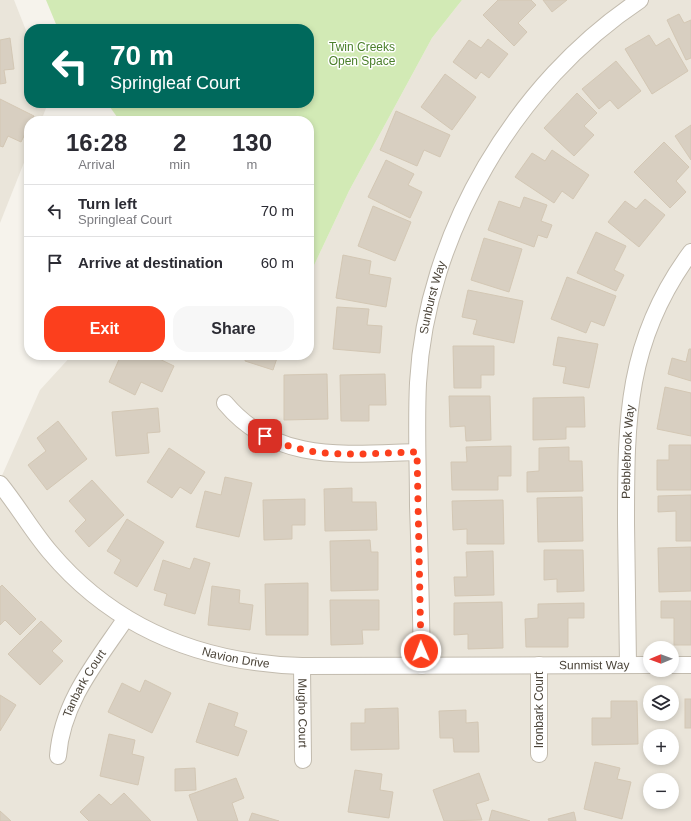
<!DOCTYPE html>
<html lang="en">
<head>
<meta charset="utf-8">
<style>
  body { margin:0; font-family:Arial,sans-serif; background:#f7f7f7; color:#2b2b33; height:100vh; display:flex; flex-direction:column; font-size:15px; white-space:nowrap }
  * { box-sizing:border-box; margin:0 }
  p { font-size:13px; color:#7c7c81 }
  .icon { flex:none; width:22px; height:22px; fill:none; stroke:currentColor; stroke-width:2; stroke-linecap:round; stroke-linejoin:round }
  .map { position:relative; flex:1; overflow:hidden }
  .panel { position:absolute; left:24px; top:116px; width:290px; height:244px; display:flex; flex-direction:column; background:#fff; border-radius:16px; box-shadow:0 2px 6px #0003 }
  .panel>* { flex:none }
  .guide { position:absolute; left:24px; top:24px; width:290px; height:84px; border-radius:16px; box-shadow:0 2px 6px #0003; background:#00695c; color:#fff; overflow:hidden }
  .needle { width:26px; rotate:269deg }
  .controls { position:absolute; left:643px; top:641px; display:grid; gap:8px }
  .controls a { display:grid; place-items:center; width:36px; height:36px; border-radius:50%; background:#fff; box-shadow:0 2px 6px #0003; font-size:20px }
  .pin { position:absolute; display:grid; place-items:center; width:34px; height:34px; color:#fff; margin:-17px; border-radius:8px; box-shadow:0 2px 6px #0006 }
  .me { position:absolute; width:44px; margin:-22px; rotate:359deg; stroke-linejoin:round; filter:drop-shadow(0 0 3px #0008) }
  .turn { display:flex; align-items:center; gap:14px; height:84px; padding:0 20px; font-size:18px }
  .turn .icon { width:52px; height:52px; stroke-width:2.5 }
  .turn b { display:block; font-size:28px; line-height:34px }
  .eta { display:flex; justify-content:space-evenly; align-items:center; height:68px; text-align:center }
  .eta b { font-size:24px; font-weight:800; line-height:28px }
  .primary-button { display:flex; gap:8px; margin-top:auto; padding:8px 20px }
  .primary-button a { flex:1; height:46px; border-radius:16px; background:#fc3f1d; color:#fff; font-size:16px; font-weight:800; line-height:46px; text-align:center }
  .primary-button a+a { background:#f7f7f7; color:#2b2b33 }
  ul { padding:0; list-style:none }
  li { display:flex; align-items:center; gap:12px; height:52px; padding:0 20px; border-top:1px solid #e1e1e2 }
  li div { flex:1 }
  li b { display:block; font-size:15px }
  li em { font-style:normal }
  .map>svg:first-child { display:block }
  .residential { fill:#eae5da; fill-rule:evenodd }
  .green { fill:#d2eab5 }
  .building { fill:#d8cfc1; stroke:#d3c7b4 }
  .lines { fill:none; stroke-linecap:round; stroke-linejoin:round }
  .street-casing { stroke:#c2bbae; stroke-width:18 }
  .street { stroke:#fff; stroke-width:16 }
  .route { stroke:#fc3f1d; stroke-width:7; stroke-dasharray:0 12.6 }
  .labels { text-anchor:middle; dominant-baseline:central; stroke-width:3; stroke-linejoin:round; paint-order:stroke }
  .park-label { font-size:12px; fill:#4a7f2a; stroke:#fff }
  .street-label { font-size:12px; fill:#4b4439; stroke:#fff }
</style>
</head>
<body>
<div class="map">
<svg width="691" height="821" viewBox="0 0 691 821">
  <rect width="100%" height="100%" fill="#f6f3ec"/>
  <!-- residential -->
  <g class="residential">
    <path d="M0,0H14L29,38V103H48L41,121H29V150L0,223Z"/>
    <path d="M462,0H691V821H0V480L40,390L72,355H309V276L349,191L432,38ZM650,648H672V670H650ZM650,692H672V714H650ZM650,736H672V758H650ZM650,780H672V802H650Z"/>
  </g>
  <!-- green -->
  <path class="green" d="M46,0H462L432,38L349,191L309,276V121H120L107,103H309V29H58Z"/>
  <!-- building -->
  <g class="building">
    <path d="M498,0H531L536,5L518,23L527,32L514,46L483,15Z"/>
    <path d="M543,0H567L552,12Z"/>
    <path d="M679,14L684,23L691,20V58L686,60L667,20Z"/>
    <path d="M649,35L656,46L669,38L688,71L652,94L625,49Z"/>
    <path d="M10,38L14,69L4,70L6,83L0,84V40Z"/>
    <path d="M488,39L508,54L489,78L481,72L476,79L453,62L469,40L481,48Z"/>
    <path d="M616,61L641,91L618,109L610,100L599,109L582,89Z"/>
    <path d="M445,74L476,97L452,130L421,107Z"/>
    <path d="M577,93L597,113L584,126L594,135L574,156L544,128Z"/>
    <path d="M0,99L34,116L31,121H29V126L21,142L8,136L3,147L0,146Z"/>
    <path d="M396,111L450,135L440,157L424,150L417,166L380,150Z"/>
    <path d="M691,125V160L675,136Z"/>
    <path d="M664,142L689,167L676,181L686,192L670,208L634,172Z"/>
    <path d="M552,150L589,175L573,199L562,191L554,203L515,177L532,153L545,161Z"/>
    <path d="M386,160L414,174L408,185L422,192L410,218L368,197Z"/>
    <path d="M524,197L547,205L541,221L552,225L547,238L538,235L534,247L488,230L499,201L520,208Z"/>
    <path d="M645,199L665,215L639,247L608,222L625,201L636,209Z"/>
    <path d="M373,206L411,222L395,261L358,246Z"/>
    <path d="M596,232L626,246L614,270L624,275L616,291L577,273Z"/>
    <path d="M484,238L522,249L509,292L471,280Z"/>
    <path d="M343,255L371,261L369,274L391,278L386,307L336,298Z"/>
    <path d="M567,277L616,296L604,326L591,321L586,333L551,319Z"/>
    <path d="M468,290L523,301L514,343L473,334L477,320L462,317Z"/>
    <path d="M337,307L369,309L367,325L382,326L380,353L333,349Z"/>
    <path d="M558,337L598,344L589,388L563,383L566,367L553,365Z"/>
    <path d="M453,346H494V375H481V388H454Z"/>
    <path d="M689,349H691V381L668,374L672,358L686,362Z"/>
    <path d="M121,355H151L174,366L162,392L141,382L135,395L109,382Z"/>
    <path d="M246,355H278L273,370L245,361Z"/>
    <path d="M327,374L328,419L284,420V375Z"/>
    <path d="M385,374L386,405H369V421H341L340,375Z"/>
    <path d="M665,387L691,393V436L657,429Z"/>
    <path d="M449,396H490L491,440L466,441L465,426L450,427Z"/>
    <path d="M584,397L585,427H566V439L533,440V398Z"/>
    <path d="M158,408L160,432L147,433L149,453L116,456L112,412Z"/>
    <path d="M58,421L87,459L47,490L28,465L46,451L37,438Z"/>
    <path d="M669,445H691V490H657V460H669Z"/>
    <path d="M511,446V476H498V490H452L451,462H467L466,447Z"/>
    <path d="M569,447V461H582L583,491L527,492V472L539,471V448Z"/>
    <path d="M169,448L205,472L191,494L180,487L172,498L147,482Z"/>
    <path d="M225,477L252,483L239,537L196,527L205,491L221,495Z"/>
    <path d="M92,480L124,515L89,547L75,531L86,520L69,501Z"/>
    <path d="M352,488V502H376L377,530L325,531L324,489Z"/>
    <path d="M691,495V541H676V511L658,512V496Z"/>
    <path d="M582,497L583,541L538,542L537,498Z"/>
    <path d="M305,499V525H292V539L264,540L263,500Z"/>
    <path d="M503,500L504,544H467V529L453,530L452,501Z"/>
    <path d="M127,519L164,542L137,587L114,573L121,560L107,551Z"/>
    <path d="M370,540L371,552H378V590L331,591L330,541Z"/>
    <path d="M691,547V591L659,592L658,548Z"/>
    <path d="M544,550H583L584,591L557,592V579L544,580Z"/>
    <path d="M493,551L494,595L455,596L454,577H467L466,552Z"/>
    <path d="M194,558L210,563L195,614L164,605L167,594L154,590L163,560L190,569Z"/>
    <path d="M308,583V635H266L265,584Z"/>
    <path d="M2,585L36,619L20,635L5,620L0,625V587Z"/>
    <path d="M212,586L240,590L239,603L253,605L250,630L208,625Z"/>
    <path d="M330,600H379V630H362L363,644L331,645Z"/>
    <path d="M661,601H691V645H674V618H661Z"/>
    <path d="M502,602L503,648L468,649V634L454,635V603Z"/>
    <path d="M584,603V618H568V647H526L525,619L538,618V604Z"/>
    <path d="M41,621L62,641L52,651L63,661L40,685L8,654Z"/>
    <path d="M145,680L171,693L152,733L108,712L122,683L140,692Z"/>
    <path d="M0,695L16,705L0,731Z"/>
    <rect x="685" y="699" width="6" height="29"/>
    <path d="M611,701H637L638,744L592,745V718H611Z"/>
    <path d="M209,703L238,713L234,726L247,731L238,756L196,742Z"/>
    <path d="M398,708L399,749L351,750V723H365V709Z"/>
    <path d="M466,710V723L478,722L479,752H454L453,738H440L439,711Z"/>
    <path d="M109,734L135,740L132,754L144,757L138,785L100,776Z"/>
    <path d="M595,762L620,768L617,779L631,782L622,819L584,809Z"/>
    <path d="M195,768L196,790L175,791V769Z"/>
    <path d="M355,770L382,774L380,790L393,792L389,818L348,812Z"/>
    <path d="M479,773L489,800L476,804L482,820L444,821L433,790Z"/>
    <path d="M236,778L244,798L232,803L238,821H198L189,795Z"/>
    <path d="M124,793L151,821H89L80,812L99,794L111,805Z"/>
    <path d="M492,810L530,821H489Z"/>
    <path d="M0,811L11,821H0Z"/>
    <path d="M574,812L576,821H549L548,819Z"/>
    <path d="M252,813L279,821H249Z"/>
  </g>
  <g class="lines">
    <defs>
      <g id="street">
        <path d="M225,403C276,464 346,454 417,452"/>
        <path id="s1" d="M0,484C18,506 32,531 50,552C115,629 203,663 302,666L650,665"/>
        <path d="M539,665V754"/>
        <path id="s2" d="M628,665C627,618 627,570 626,523C626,419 626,340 691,252"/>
        <path d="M672,665H691"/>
        <path id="s3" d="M302,666L303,760"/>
        <path id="s4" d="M422,666C421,613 420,559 418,506C418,465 416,424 418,383C426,234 516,82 640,0"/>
        <path id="s5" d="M58,756C62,702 97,661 126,618"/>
      </g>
    </defs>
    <!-- street casing -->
    <use href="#street" class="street-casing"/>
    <!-- street -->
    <use href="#street" class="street"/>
  </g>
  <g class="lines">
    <!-- route -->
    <path class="route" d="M265,436C310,461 367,453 417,452L421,651"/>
  </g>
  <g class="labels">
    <!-- park labels -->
    <g class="park-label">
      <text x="362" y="47">Twin Creeks<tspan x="362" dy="14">Open Space</tspan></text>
    </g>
    <!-- street labels -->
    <g class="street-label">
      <text stroke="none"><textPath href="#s4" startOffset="370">Sunburst Way</textPath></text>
      <text stroke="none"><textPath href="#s2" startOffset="213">Pebblebrook Way</textPath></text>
      <text stroke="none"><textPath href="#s1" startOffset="303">Navion Drive</textPath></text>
      <text stroke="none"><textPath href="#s1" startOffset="662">Sunmist Way</textPath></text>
      <text stroke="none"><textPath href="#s5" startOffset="78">Tanbark Court</textPath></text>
      <text transform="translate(539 710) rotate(-90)">Ironbark Court</text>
      <text stroke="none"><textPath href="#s3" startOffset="47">Mugho Court</textPath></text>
    </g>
  </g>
</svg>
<div class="controls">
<a><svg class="needle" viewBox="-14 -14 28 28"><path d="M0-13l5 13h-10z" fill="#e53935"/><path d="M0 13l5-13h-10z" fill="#7c7c81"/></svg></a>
<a><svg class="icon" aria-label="layers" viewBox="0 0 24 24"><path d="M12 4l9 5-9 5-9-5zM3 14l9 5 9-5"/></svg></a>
<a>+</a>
<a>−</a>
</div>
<div class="pin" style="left:265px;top:436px;background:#d93025"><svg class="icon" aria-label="arrive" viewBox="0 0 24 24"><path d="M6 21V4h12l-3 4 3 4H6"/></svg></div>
<svg class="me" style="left:421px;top:651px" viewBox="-20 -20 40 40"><circle r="17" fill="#fc3f1d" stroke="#fff" stroke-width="3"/><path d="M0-11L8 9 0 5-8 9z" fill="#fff"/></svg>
<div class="guide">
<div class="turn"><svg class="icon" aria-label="left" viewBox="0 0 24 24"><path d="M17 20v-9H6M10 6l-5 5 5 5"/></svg><div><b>70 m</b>Springleaf Court</div></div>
</div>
<section class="panel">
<div class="eta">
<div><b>16:28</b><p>Arrival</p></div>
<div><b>2</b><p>min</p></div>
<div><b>130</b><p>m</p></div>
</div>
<ul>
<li><svg class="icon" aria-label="left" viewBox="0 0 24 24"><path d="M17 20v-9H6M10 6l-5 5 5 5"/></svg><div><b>Turn left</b><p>Springleaf Court</p></div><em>70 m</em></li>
<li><svg class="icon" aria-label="arrive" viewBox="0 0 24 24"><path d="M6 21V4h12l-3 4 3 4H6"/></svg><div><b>Arrive at destination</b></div><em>60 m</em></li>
</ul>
<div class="primary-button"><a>Exit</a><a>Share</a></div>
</section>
</div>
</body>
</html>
